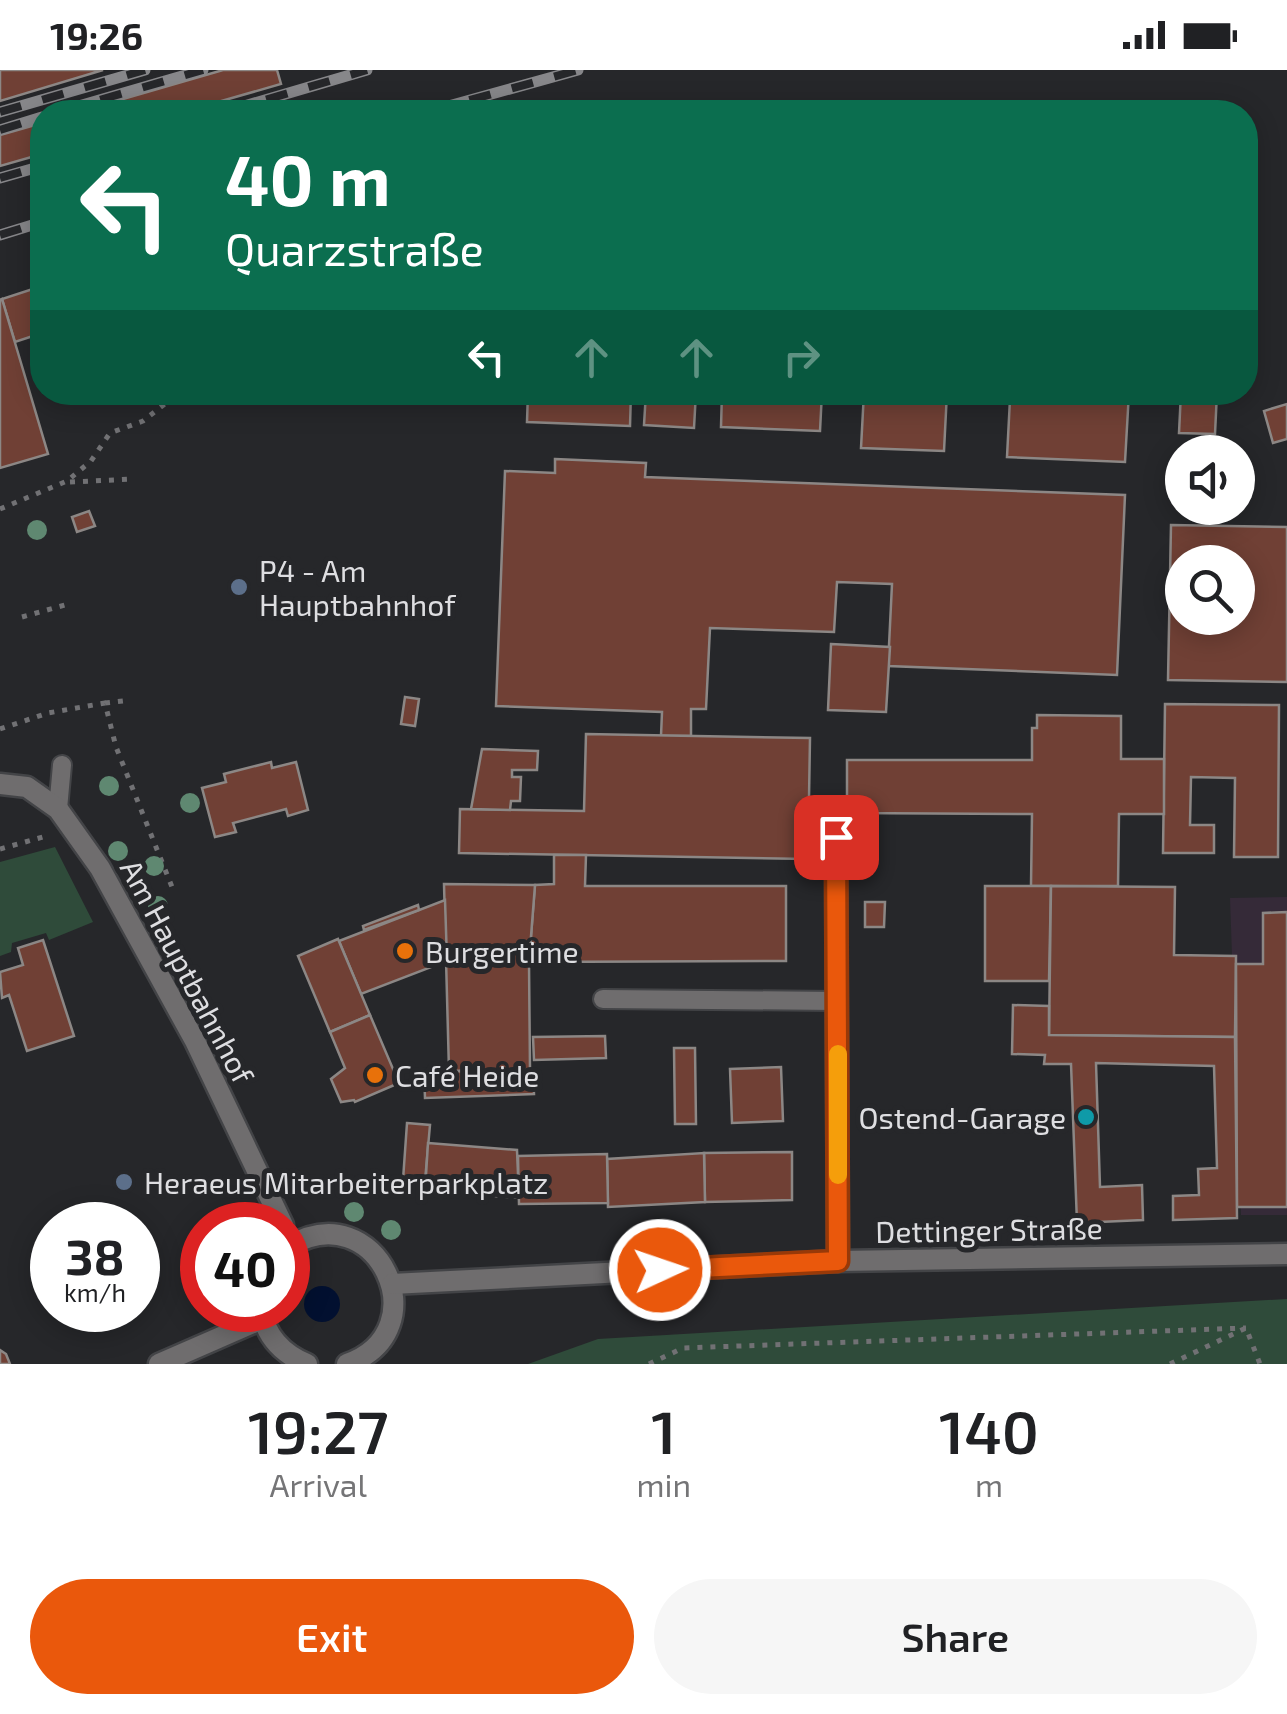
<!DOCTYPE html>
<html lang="en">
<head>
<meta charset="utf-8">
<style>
  body { margin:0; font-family:"Exo 2",sans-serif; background:#f6f6f6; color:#202124; height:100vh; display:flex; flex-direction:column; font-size:38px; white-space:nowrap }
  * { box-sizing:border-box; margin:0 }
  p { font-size:32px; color:#757577 }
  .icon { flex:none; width:55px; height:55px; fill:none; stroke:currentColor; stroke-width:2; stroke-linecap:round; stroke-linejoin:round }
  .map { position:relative; height:1294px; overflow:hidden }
  .side { display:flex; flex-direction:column; background:#fff; flex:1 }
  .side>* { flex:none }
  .top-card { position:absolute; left:30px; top:30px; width:1228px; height:305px; border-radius:40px; box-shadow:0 5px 25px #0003; background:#0b6e4f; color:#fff; overflow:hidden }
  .buttons { position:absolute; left:1165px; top:365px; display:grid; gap:20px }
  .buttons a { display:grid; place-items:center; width:90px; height:90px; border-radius:50%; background:#fff; box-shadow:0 5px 25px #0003; font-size:50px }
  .speed { position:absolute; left:30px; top:1132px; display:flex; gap:20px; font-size:50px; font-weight:700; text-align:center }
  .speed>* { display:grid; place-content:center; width:130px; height:130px; border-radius:50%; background:#fff; box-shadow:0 5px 25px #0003; line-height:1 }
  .speed small { font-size:25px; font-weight:400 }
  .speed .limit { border:15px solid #d22; background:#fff; color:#111 }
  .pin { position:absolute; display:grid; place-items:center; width:85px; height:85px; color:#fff; margin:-42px; border-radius:20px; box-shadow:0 5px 15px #0006 }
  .me { position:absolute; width:110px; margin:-55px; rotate:87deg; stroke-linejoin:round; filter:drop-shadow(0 0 8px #0008) }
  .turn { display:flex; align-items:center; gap:35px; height:210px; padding:0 30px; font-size:45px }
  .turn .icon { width:130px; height:130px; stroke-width:2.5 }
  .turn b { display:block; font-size:70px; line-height:85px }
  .lanes { display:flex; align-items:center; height:95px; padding:0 30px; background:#0003; justify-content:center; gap:50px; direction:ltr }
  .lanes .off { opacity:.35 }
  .eta { display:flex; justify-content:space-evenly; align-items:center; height:170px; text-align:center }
  .eta b { font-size:60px; font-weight:600; line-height:70px }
  .cta { display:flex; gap:20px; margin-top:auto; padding:20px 30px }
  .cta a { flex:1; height:115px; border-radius:60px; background:#ea580c; color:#fff; font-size:40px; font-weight:600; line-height:115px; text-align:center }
  .cta a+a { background:#f6f6f6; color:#202124 }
  .status { display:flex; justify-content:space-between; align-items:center; height:70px; padding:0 50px; background:#fff; direction:ltr }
  .status svg { height:28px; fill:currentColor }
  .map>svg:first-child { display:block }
  .commercial { fill:#352a38 }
  .green { fill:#2f4b3a }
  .water { fill:#021030 }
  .building { fill:#704035; stroke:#8c8785; stroke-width:2.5; fill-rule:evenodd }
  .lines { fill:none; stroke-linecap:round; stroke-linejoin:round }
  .service-casing { stroke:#434447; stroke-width:22 }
  .minor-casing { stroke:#434447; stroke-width:25 }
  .tertiary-casing { stroke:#434447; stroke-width:25 }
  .path { stroke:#717174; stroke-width:5; stroke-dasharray:5 8; stroke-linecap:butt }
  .service { stroke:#6f6d6e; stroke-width:18 }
  .minor { stroke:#6f6d6e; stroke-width:20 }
  .tertiary { stroke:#6f6d6e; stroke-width:20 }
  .rail-casing { stroke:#87878a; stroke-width:11 }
  .rail { stroke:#26272a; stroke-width:8; stroke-dasharray:22; stroke-linecap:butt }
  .tree { fill:#5f8871 }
  .route-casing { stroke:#983908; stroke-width:25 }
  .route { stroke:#ea580c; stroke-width:18 }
  .slow { stroke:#f59e0b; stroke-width:18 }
  .service-dot { fill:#5c6f8a; stroke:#26272a; stroke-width:4 }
  .food-dot { fill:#e8710a; stroke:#26272a; stroke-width:4 }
  .culture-dot { fill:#0f9aa8; stroke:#26272a; stroke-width:4 }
  .labels { text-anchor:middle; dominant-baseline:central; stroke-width:10; stroke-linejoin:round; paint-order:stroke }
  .poi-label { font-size:30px; fill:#dedee1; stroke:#26272a; text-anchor:start }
  .street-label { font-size:30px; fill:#dedee1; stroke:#26272a }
</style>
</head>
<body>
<div class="status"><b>19:26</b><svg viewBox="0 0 49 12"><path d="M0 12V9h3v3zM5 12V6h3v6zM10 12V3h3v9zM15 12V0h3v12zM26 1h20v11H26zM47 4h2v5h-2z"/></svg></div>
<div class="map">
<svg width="1287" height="1294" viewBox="0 0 1287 1294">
  <rect width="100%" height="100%" fill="#26272a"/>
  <!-- commercial -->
  <path class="commercial" d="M1287,827V1145H1241L1230,828Z"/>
  <!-- green -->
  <g class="green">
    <path d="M55,777L93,852L49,870L46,863L12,873L11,882L0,886V792Z"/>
    <path d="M1287,1229V1294H528L598,1269Z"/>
  </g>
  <!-- water -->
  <circle class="water" cx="322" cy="1234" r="18"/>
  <!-- building -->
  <g class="building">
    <path d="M0,0H103L0,31Z"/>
    <path d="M223,0H277L281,14L183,42H78Z"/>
    <path d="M42,53V84L0,96V65Z"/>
    <path d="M42,216V263L15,272L2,229Z"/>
    <path d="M2,229L48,384L0,398V230Z"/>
    <path d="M528,322H631L630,356L527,352Z"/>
    <path d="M646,322H696L694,358L644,355Z"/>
    <path d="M722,322H822L820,361L721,357Z"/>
    <path d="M864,322H947L944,381L861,378Z"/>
    <path d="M947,322H1129L1125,392L1007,387L1010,329L947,326Z"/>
    <path d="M1181,322H1217L1215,364L1179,363Z"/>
    <path d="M1287,334V369L1273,373L1264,341Z"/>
    <path d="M555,389L646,393L645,407L1125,425L1117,605L888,596L892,514L837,512L834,562L710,558L706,639H691V666H661L662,642L496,636L505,401L555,403Z"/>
    <path d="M89,441L95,456L77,462L72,447Z"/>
    <path d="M1171,455L1287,457V612L1168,610ZM1182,492H1238V548H1182Z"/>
    <path d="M831,574L890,577L886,642L828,640Z"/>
    <path d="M405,627L419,629L415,656L401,654Z"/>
    <path d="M1165,634L1279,635L1278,787H1234L1235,708L1191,707L1190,755H1214V783H1163Z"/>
    <path d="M1037,645L1121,646V689H1164V744H1119L1118,816H1031L1032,744L847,743V690H1032V658H1037Z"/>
    <path d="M586,664L810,668L808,789L459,783L460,739L584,741Z"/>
    <path d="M482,679L538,681L537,700H512V707H521L520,731H511L510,740L471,739Z"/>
    <path d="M271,692L272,698L296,692L308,740L288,746L286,739L233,753L236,762L215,767L202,718L226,712L224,704Z"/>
    <path d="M554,785H586L585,816H786V891L529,892L535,815L554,814Z"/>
    <path d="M444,814L535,815L529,892L530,999L449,1001Z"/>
    <path d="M985,816H1051L1049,911H985Z"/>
    <path d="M1051,816L1175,817L1174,885L1236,886L1235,967L1049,965Z"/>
    <path d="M445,830L447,891L361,924L339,871Z"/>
    <path d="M865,832H885L884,857H865Z"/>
    <path d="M418,835L419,840L364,860L363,856Z"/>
    <path d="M1287,842V1137H1237L1236,894H1263V843Z"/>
    <path d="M338,869L370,945L330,962L298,886Z"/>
    <path d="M43,870L74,966L27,981L9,925L2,928L0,902L23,895L18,878Z"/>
    <path d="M1013,935L1049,936V965L1235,967L1237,1148L1173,1150V1126L1199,1125L1198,1099L1217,1098L1214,996L1096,993L1100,1117L1142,1115L1143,1150L1077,1153L1071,994H1044L1045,985L1012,984Z"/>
    <path d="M370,945L399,1013L355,1032L354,1030L341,1032L331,1009L345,998L330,962Z"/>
    <path d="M605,966L606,988L534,990L533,967Z"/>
    <path d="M674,978H695L696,1054H675Z"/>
    <path d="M781,997L783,1051L732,1053L730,999Z"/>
    <path d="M533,1000L534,1024L425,1028L424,1002Z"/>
    <path d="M407,1053L430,1055L425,1111L403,1110Z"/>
    <path d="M428,1073L517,1080L519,1128L425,1121Z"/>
    <path d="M792,1082V1130L705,1132L704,1083Z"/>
    <path d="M704,1083L705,1132L608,1137L607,1089Z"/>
    <path d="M607,1084L608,1133L519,1134L518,1086Z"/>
    <path d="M0,1280L6,1284L10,1294H0Z"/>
  </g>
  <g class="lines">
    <defs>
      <g id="service">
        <path d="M58,739L62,695"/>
        <path d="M603,929L837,931"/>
      </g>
      <g id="minor">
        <path d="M0,714L27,717L58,739L100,798L195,971L283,1155"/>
        <path d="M836,767L838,1191"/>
      </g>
      <g id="tertiary">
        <path d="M288,1177C377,1122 441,1261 347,1294"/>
        <path d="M392,1214L838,1191L1287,1184"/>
        <path d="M261,1240C266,1267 283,1284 307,1294"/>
        <path d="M159,1294L262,1249"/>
      </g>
    </defs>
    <!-- service casing -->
    <use href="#service" class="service-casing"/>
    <!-- minor casing -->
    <use href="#minor" class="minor-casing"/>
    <!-- tertiary casing -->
    <use href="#tertiary" class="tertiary-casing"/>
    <!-- path -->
    <g class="path">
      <path d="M70,412L133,409"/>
      <path d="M0,439L67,411L91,391L110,363L143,351L180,322"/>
      <path d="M22,547L65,535"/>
      <path d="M105,633L123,631"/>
      <path d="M0,659L48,643L105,633L116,677L174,822"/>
      <path d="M0,779L50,765"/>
      <path d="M649,1294L683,1278L1246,1258"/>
      <path d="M1170,1294L1246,1258L1260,1294"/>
    </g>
    <!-- service -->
    <use href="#service" class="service"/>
    <!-- minor -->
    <use href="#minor" class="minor"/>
    <!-- tertiary -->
    <use href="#tertiary" class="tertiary"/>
    <defs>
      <g id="rail">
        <path d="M0,42L145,0"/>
        <path d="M58,42L203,0"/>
        <path d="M224,42L367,0"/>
        <path d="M427,42L578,0"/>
        <path d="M0,60L42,47"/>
        <path d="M0,108L42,96"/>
        <path d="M0,165L42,152"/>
      </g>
    </defs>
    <!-- rail casing -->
    <use href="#rail" class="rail-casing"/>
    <!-- rail -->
    <use href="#rail" class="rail"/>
  </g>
  <!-- trees -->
  <g class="tree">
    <circle cx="37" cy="460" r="10"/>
    <circle cx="109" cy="716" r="10"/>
    <circle cx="190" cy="733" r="10"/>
    <circle cx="118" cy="781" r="10"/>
    <circle cx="154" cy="796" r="10"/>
    <circle cx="158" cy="836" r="10"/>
    <circle cx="354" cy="1142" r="10"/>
    <circle cx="391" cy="1160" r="10"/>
  </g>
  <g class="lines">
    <defs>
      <path id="route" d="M660,1200L838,1191L836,767"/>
    </defs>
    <!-- route casing -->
    <use href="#route" class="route-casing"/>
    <!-- route -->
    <use href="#route" class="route"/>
    <!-- slow -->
    <path class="slow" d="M838,984V1105"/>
  </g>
  <!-- markers -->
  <g class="service-dot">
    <circle cx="239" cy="517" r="10"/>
    <circle cx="124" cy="1112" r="10"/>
  </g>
  <g class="food-dot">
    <circle cx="405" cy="881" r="10"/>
    <circle cx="375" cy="1005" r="10"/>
  </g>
  <circle class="culture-dot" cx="1086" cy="1047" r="10"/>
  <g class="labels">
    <!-- poi labels -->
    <g class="poi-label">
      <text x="259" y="500">P4 - Am<tspan x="259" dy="34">Hauptbahnhof</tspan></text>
      <text x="425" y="881">Burgertime</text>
      <text x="395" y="1005">Café Heide</text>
      <text x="1066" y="1047" text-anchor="end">Ostend-Garage</text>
      <text x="144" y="1112">Heraeus Mitarbeiterparkplatz</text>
    </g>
    <!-- street labels -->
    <g class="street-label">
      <text transform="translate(188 901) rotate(62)">Am Hauptbahnhof</text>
      <text transform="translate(989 1159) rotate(-1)">Dettinger Straße</text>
    </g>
  </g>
</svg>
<div class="buttons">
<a><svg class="icon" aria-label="sound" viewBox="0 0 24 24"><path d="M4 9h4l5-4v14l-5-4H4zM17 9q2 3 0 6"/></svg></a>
<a><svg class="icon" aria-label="search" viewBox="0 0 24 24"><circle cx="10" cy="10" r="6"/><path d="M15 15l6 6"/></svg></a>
</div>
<div class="speed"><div>38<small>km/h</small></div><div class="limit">40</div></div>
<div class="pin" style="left:836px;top:767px;background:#d93025"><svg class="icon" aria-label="arrive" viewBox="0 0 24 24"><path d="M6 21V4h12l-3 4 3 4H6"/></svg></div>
<svg class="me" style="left:660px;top:1200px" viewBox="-20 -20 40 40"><circle r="17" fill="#ea580c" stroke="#fff" stroke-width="3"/><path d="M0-11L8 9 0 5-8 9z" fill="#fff"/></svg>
<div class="top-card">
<div class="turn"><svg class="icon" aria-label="left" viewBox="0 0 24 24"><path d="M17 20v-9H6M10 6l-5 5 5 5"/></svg><div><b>40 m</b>Quarzstraße</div></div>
<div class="lanes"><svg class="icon" aria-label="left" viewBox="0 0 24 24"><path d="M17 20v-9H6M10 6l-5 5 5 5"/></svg><svg class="icon off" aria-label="ahead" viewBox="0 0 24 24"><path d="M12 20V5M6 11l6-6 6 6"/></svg><svg class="icon off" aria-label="ahead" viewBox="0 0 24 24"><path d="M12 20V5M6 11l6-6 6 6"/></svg><svg class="icon off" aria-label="right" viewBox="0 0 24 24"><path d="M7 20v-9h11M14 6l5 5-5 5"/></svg></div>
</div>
</div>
<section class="side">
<div class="eta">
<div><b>19:27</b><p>Arrival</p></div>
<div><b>1</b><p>min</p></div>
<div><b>140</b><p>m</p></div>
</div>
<div class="cta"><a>Exit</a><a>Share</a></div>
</section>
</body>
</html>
